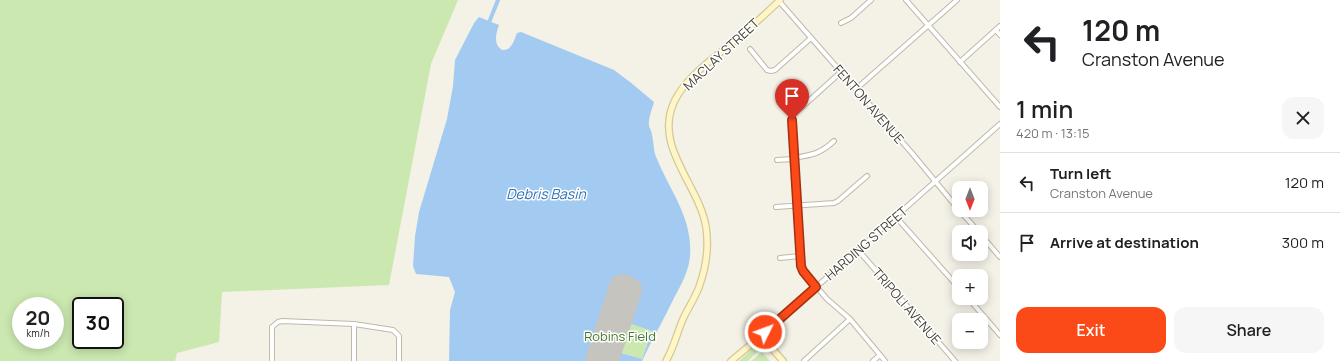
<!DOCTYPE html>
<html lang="en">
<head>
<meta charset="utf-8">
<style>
  body { margin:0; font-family:Manrope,sans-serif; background:#f6f6f6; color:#202124; height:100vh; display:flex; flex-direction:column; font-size:15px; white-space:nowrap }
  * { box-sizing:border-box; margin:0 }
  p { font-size:13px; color:#757577 }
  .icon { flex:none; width:22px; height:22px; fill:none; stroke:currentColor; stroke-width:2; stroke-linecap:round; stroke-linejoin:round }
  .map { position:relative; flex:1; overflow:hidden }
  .drawer { display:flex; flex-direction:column; background:#fff; width:340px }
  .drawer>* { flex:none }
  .guide { background:#fff; color:#202124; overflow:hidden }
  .needle { width:26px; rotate:180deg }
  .tools { position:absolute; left:952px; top:181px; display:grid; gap:8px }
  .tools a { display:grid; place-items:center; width:36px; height:36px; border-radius:8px; background:#fff; box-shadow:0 2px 10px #0003; font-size:20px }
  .speed { position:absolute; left:12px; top:297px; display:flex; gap:8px; font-size:20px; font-weight:700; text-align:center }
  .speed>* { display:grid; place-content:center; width:52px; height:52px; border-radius:50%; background:#fff; box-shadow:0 2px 10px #0003; line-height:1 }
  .speed small { font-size:10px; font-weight:400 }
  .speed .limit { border:2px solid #111; border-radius:6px; background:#fff; color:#111 }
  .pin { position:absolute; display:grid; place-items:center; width:34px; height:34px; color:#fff; margin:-41px -17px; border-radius:50% 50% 50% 0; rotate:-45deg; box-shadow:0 0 4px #0007 }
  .pin .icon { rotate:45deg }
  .me { position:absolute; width:44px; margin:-22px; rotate:48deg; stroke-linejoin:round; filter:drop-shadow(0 0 3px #0008) }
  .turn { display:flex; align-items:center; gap:14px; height:84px; padding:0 16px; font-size:18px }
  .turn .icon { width:52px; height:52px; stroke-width:2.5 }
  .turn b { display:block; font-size:28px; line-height:34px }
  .round { display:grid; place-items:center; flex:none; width:42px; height:42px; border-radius:12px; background:#f6f6f6 }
  .summary { display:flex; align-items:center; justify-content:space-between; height:68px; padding:0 16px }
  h1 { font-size:24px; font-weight:600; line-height:30px }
  .button { display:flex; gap:8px; margin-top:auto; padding:8px 16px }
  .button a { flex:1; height:46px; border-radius:12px; background:#fb4a17; color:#fff; font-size:16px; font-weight:600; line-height:46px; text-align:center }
  .button a+a { background:#f6f6f6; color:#202124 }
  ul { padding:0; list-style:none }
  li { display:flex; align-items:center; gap:12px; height:60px; padding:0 16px; border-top:1px solid #e0e0e0 }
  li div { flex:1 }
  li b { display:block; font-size:15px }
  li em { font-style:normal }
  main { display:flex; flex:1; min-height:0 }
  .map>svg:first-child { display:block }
  .green { fill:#cbe8b0; fill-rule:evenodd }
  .water { fill:#a3cbf1 }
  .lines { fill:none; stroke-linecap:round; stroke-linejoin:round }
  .canal { stroke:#a3cbf1; stroke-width:4 }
  .runway { stroke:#c5c4be; stroke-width:26 }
  .street-casing { stroke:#bfb9aa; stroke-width:6 }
  .secondary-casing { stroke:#d4c897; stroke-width:8 }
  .street { stroke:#fff; stroke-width:4 }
  .secondary { stroke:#fff5c6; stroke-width:5.5 }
  .route-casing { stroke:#a3300f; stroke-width:10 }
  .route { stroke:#fb4a17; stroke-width:7 }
  .labels { text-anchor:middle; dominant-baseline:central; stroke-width:3; stroke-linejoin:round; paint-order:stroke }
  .street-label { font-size:13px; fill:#474236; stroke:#fff }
  .park-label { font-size:13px; fill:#417928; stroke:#fff }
  .water-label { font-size:14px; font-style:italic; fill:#2e71b4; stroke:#fff }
</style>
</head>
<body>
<main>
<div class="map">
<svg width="1000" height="361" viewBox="0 0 1000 361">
  <rect width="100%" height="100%" fill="#f4f1e7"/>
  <!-- green -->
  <g class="green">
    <path d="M0,0H458L431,64L389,285L222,292L219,342L177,353L175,361H0ZM21,306H55V340H21ZM81,306H115V340H81Z"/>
    <path d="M618,284L636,290L625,322L652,331L642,359L614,351L610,361L593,360Z"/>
    <path d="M754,347H757L760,349L748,361H739Z"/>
    <path d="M762,352L770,361H751Z"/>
  </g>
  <!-- water -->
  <path class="water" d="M479,17L499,25C496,33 493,44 502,50C512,51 514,40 517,33L521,32L614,70L630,82L654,102C652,110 648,118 649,126C650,129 652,132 652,135C654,143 653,151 657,159C670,191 693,218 690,256C689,271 681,285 674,298C664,319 652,340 642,361H610L614,351L642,359L652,331L625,322L636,290L618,284L593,359L598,361H449L450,310L455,292L449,277L416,274L413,266L415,236L419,212L447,119L453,86L455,60L474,23Z"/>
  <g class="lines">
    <!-- canal -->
    <path class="canal" d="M488,25L498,0"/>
    <!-- runway -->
    <path class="runway" d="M622,287L629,290L606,360L599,358Z"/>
    <defs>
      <g id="street">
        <path d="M778,0L911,152L959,210"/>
        <path d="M906,0L1000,107"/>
        <path d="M841,23L851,18L871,0"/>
        <path d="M996,30L1000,35"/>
        <path d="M750,49L767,70L771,71L775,70L811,38"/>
        <path d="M960,62L1000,26"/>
        <path d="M841,72L792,116L793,158L801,266L803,271L827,299L850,319L885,361"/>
        <path d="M856,89L957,0"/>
        <path d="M793,158C812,155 820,154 834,141"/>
        <path d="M777,160L793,159"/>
        <path d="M776,207L834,203L838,201L867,176"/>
        <path d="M959,210L979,232"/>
        <path d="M896,217L959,288"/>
        <path d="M981,235L1000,257"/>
        <path d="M858,250L955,361"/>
        <path d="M780,258L800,256"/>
        <path d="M968,298L1000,335"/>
        <path d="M354,324V361"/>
        <path d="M761,336L1000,124"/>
        <path d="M272,361V327L278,322L282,321L354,324L393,330L399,336V361"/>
        <path d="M804,361L850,319"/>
        <path d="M873,361L880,355"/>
      </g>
      <g id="secondary">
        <path d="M666,361C674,347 677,333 683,319C688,308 695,298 699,287C706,268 709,247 706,227C699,184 652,146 675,100C687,77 709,62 728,46C745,32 764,16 780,0"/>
        <path d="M731,361L761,336L783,361"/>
      </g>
    </defs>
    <!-- street casing -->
    <use href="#street" class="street-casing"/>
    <!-- secondary casing -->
    <use href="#secondary" class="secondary-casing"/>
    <!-- street -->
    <use href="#street" class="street"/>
    <!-- secondary -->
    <use href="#secondary" class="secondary"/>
  </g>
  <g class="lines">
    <defs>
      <path id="route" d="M765,332L816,287L803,271L801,266L792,120"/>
    </defs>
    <!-- route casing -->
    <use href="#route" class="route-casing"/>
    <!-- route -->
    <use href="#route" class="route"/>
  </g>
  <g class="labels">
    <!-- street labels -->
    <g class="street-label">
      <text transform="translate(721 54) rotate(-43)">MACLAY STREET</text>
      <text transform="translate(869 104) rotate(49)">FENTON AVENUE</text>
      <text transform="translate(866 243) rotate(-41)">HARDING STREET</text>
      <text transform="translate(907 306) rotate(49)">TRIPOLI AVENUE</text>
    </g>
    <!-- park labels -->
    <g class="park-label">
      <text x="620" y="336">Robins Field</text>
    </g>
    <!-- water labels -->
    <g class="water-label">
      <text x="546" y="193">Debris Basin</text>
    </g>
  </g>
</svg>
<div class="tools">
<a><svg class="needle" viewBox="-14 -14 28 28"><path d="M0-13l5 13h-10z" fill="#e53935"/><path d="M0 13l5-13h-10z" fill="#757577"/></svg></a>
<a><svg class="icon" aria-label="sound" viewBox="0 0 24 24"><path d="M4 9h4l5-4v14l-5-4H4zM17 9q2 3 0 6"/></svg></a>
<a>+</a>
<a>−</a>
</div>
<div class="speed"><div>20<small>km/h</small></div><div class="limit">30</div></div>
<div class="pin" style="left:792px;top:120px;background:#d93025"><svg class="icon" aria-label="arrive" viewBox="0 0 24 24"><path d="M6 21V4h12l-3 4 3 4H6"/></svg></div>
<svg class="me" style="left:765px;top:332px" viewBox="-20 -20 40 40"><circle r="17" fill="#fb4a17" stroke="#fff" stroke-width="3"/><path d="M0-11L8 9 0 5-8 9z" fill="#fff"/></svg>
</div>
<section class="drawer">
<div class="guide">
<div class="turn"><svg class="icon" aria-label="left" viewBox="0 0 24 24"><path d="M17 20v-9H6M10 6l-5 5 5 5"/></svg><div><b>120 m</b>Cranston Avenue</div></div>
</div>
<div class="summary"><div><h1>1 min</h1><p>420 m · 13:15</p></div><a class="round"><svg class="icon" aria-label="close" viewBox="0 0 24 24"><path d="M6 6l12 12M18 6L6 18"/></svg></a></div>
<ul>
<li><svg class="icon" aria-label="left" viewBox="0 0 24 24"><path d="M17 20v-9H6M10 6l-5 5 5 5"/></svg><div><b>Turn left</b><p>Cranston Avenue</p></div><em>120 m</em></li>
<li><svg class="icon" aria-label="arrive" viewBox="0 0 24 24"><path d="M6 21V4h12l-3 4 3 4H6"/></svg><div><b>Arrive at destination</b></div><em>300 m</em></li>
</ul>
<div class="button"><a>Exit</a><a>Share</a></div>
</section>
</main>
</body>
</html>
